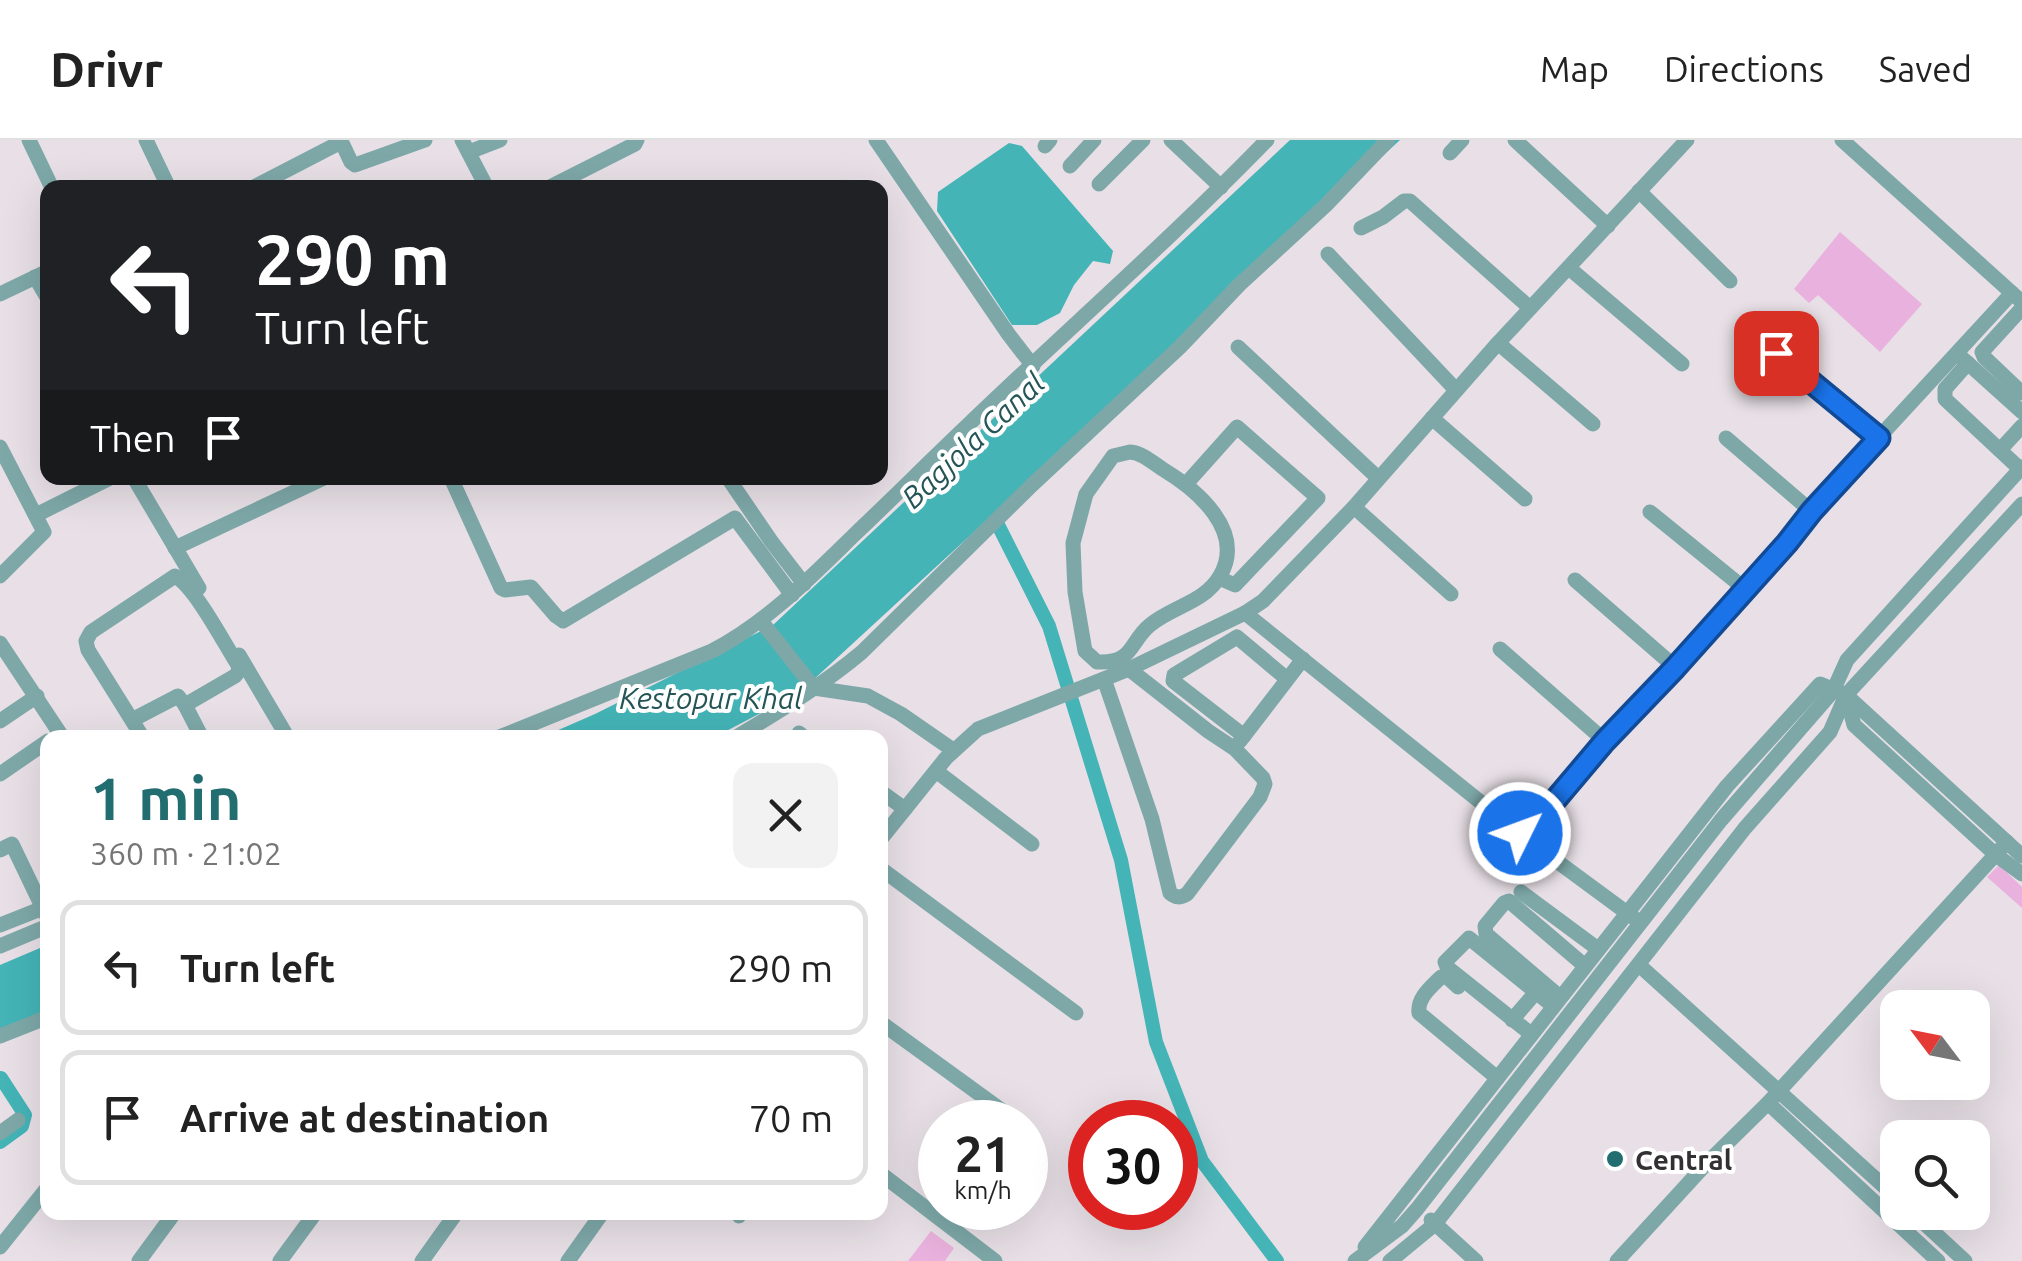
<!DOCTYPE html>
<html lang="en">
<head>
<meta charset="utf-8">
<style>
  body { margin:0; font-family:Ubuntu,sans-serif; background:#f2f2f2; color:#222; height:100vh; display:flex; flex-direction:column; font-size:38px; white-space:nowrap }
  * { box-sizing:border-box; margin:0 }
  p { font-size:32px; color:#767676 }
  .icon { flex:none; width:55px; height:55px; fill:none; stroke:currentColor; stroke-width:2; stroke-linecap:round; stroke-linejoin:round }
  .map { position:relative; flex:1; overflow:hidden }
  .details { position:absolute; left:40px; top:590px; width:848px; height:490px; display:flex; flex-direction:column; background:#fff; border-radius:20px; box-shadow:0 10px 40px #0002 }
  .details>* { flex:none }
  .hud { position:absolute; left:40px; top:40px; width:848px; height:305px; border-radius:20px; box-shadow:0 10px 40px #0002; background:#202124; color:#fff; overflow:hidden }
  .needle { width:65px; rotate:302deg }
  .tools { position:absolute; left:1880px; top:850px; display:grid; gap:20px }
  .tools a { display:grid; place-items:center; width:110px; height:110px; border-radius:20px; background:#fff; box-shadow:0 10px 40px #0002; font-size:50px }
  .speed { position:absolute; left:918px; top:960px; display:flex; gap:20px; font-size:50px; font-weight:700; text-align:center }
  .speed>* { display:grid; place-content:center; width:130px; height:130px; border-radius:50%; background:#fff; box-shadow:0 10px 40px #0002; line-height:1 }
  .speed small { font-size:25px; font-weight:400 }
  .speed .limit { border:15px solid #d22; background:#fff; color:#111 }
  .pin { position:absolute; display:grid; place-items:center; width:85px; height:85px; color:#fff; margin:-42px; border-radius:20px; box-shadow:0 5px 15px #0006 }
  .me { position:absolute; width:110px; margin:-55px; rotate:48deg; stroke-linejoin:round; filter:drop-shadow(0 0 8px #0008) }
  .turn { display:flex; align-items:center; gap:35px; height:210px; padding:0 50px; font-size:45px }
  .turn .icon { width:130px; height:130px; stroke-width:2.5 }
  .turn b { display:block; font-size:70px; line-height:85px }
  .then { display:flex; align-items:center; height:95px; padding:0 50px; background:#0003; gap:20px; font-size:38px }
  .round { display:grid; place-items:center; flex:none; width:105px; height:105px; border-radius:20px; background:#f2f2f2 }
  .summary { display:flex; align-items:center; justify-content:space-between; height:170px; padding:0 50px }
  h1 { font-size:60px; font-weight:700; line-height:75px; color:#226d6f }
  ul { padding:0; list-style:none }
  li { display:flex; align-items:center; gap:30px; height:135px; margin:0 20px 15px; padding:0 30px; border:5px solid #e0e0e0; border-radius:20px }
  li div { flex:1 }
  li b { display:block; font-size:38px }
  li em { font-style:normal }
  header { display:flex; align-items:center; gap:60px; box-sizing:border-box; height:140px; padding:0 50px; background:#fff; border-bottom:2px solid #e0e0e0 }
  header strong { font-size:48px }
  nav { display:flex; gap:55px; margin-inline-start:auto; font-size:35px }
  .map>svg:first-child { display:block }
  .green { fill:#e9b1dd }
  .water { fill:#44b4b7 }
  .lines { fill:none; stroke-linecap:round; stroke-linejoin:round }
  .canal { stroke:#44b4b7; stroke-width:14 }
  .minor { stroke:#7ea8a8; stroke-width:15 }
  .route-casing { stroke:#114b97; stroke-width:25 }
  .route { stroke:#1a73e8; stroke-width:18 }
  .poi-dot { fill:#226d6f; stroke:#fff; stroke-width:4 }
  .labels { text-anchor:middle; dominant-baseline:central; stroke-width:8; stroke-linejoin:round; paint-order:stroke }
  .poi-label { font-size:28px; font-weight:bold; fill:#323032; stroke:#fff; text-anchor:start }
  .water-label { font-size:30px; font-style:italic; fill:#255556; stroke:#fff }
</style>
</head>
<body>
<header>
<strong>Drivr</strong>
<nav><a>Map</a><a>Directions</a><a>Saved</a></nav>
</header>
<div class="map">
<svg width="2022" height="1121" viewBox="0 0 2022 1121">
  <rect width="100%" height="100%" fill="#e8e0e6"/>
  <!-- green -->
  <g class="green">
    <path d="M1840,92L1922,164L1880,212L1818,155L1809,163L1794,149Z"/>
    <path d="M1999,725L2022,747V768L1987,737Z"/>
    <path d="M931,1091L954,1108L945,1121H908Z"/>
  </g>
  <!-- water -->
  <g class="water">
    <path d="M1290,0H1400L799,553L715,597L540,598L595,574L773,485Z"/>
    <path d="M1009,3L1022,6L1113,111L1110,124L1093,121L1074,145L1060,173L1037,185H1012L937,71L938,52Z"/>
    <path d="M47,805V876L0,896V825Z"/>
  </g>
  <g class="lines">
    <!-- canal -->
    <g class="canal">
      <path d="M992,373L1049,486L1121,720L1156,902L1202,1021L1277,1121"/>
      <path d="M0,1002L22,986L25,975L1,938"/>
    </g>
    <!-- minor -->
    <g class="minor">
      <path d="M29,0L52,48"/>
      <path d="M146,0L169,48"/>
      <path d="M462,0L487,48"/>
      <path d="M876,0L1009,195L1033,226"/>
      <path d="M1171,0L1221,47"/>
      <path d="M1515,0L1608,86"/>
      <path d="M1842,0L2022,162"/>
      <path d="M1045,6L1050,0"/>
      <path d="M469,12L500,0"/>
      <path d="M1450,13L1462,0"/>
      <path d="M1070,26L1094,0"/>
      <path d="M1099,44L1143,0"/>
      <path d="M252,48L339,3L343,5L351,22L355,25L425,0"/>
      <path d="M548,48L635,4L637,0"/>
      <path d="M1639,51L1730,141"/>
      <path d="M1361,88L1383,77L1404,61H1410L1530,168"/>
      <path d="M1328,114L1456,250"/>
      <path d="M1569,128L1682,224"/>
      <path d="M35,137L48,159"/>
      <path d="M0,154L48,131"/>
      <path d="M2022,168L1982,212L1984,217L2022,253"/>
      <path d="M1498,203L1593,284"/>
      <path d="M1238,207L1378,338"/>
      <path d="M1776,213L1879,298"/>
      <path d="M1962,218L2022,272"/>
      <path d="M1968,223L1945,249V259L2020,329"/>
      <path d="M1432,278L1525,359"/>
      <path d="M1726,298L1811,371"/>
      <path d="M0,307L44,392L0,436"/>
      <path d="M2000,310L2022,286"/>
      <path d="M1130,312C1143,313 1153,323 1164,330C1197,350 1246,391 1220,436C1204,463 1173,466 1150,485C1129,502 1134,524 1097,522L1085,511L1075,452L1073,403L1086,354L1113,316Z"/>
      <path d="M134,338L199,448"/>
      <path d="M451,338L501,448L505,450L531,447L556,476L563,481L735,378L792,455"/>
      <path d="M728,338L771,401L804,444"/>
      <path d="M1186,344L1237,287L1318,358L1235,445L1219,438"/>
      <path d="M1354,367L1451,454"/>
      <path d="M1650,372L1745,449"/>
      <path d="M36,375L110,338"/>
      <path d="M175,408L324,338"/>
      <path d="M1575,440L1675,527"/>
      <path d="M1245,473L1524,697L1634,778"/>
      <path d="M761,481L814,548L868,556L901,574L953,610"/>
      <path d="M0,503L63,598"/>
      <path d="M1500,509L1605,601"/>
      <path d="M239,515L288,598"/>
      <path d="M1104,539L1152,679L1170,753C1176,758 1180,758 1187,754L1260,657L1265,644L1263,638L1235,609L1208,591L1129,529"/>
      <path d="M1846,555L1854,585L1996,715L2022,734"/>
      <path d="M185,565L202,598"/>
      <path d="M132,580L178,556L185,565L235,536L239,531L238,525C224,503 195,447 175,436L91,492L86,501L88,510L143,598"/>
      <path d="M0,581L37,556"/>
      <path d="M799,593L805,598"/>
      <path d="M1244,596L1173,541L1174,535L1237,497L1287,539"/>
      <path d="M497,598L712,511C767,482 809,439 853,396C892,359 930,321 969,284C1068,189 1171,99 1267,0"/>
      <path d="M735,598C779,571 823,545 862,512L1032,345L1180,207L1239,145L1326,65L1388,0"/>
      <path d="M1240,601L1303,519"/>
      <path d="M936,631L1032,704"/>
      <path d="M0,634L48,601"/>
      <path d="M880,651L905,669"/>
      <path d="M1524,697C1551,665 1577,633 1604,602C1673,525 1749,454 1811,371L2012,153"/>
      <path d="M880,700L946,618L978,589L1129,529L1245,473L1263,461L1354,367L1498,203L1687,0"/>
      <path d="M0,710L12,704L48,779"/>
      <path d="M880,728L1076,873"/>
      <path d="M1521,752L1598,809"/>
      <path d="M0,785L43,768"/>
      <path d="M0,806L48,786"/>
      <path d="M1639,825L1898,1059"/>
      <path d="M1458,847L1446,836L1441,837C1431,847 1417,858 1419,873L1496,937"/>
      <path d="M1560,857L1486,794L1485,786L1504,763L1509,761L1585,826"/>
      <path d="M1512,880L1536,852"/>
      <path d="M880,882L1011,977"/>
      <path d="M1531,894L1447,827L1445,822L1469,798L1553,866"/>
      <path d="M0,896L48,877"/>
      <path d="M1768,963L1938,1121"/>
      <path d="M0,993L18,980"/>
      <path d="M880,1033L995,1121"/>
      <path d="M1912,1072L1965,1121"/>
      <path d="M739,1076L741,1072"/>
      <path d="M1431,1080L1476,1121"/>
      <path d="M0,1107L48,1047"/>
      <path d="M1365,1107L1727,646L1820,544L1846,555L2022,716"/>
      <path d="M139,1121L175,1072"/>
      <path d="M280,1121L316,1072"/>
      <path d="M422,1121L457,1072"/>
      <path d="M568,1121L603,1072"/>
      <path d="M1355,1121L1402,1086L1417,1069L1721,680L1833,551L1847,520L2022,327"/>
      <path d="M1390,1121L1435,1084L1745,688L1830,592L1846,555L2022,364"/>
      <path d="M1617,1121L1706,1024L1768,963L2007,702"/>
    </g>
  </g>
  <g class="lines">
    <defs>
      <path id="route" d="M1520,693L1524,697L1605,601L1675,528L1787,403L1812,371L1879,298L1776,213"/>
    </defs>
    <!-- route casing -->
    <use href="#route" class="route-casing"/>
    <!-- route -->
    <use href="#route" class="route"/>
  </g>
  <!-- markers -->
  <circle class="poi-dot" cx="1615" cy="1019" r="10"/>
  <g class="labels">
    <!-- poi labels -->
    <g class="poi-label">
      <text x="1635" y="1019">Central</text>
    </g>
    <!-- water labels -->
    <g class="water-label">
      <text transform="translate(973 300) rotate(-43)">Bagjola Canal</text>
      <text x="711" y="558">Kestopur Khal</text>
    </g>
  </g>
</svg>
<div class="tools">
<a><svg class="needle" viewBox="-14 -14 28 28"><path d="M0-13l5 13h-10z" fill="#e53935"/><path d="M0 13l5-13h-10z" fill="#767676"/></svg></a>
<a><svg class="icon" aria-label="search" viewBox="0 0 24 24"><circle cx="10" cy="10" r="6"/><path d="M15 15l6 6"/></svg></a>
</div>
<div class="speed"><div>21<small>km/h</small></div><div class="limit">30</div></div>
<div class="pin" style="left:1776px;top:213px;background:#d93025"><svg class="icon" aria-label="arrive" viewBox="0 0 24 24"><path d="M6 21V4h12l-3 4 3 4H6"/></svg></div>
<svg class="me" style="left:1520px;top:693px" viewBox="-20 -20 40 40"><circle r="17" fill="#1a73e8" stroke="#fff" stroke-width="3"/><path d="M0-11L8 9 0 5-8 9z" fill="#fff"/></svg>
<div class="hud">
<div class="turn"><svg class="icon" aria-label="left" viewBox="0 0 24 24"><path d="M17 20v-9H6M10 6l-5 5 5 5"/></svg><div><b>290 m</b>Turn left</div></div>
<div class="then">Then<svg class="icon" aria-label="arrive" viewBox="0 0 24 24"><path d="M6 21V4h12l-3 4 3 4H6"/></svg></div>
</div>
<section class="details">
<div class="summary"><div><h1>1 min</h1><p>360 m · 21:02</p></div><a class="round"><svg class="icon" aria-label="close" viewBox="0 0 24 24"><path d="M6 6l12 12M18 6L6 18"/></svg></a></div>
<ul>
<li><svg class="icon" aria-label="left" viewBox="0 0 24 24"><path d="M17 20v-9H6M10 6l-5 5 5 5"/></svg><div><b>Turn left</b></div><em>290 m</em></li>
<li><svg class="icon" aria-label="arrive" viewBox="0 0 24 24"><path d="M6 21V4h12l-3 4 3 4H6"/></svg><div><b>Arrive at destination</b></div><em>70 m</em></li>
</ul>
</section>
</div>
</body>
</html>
